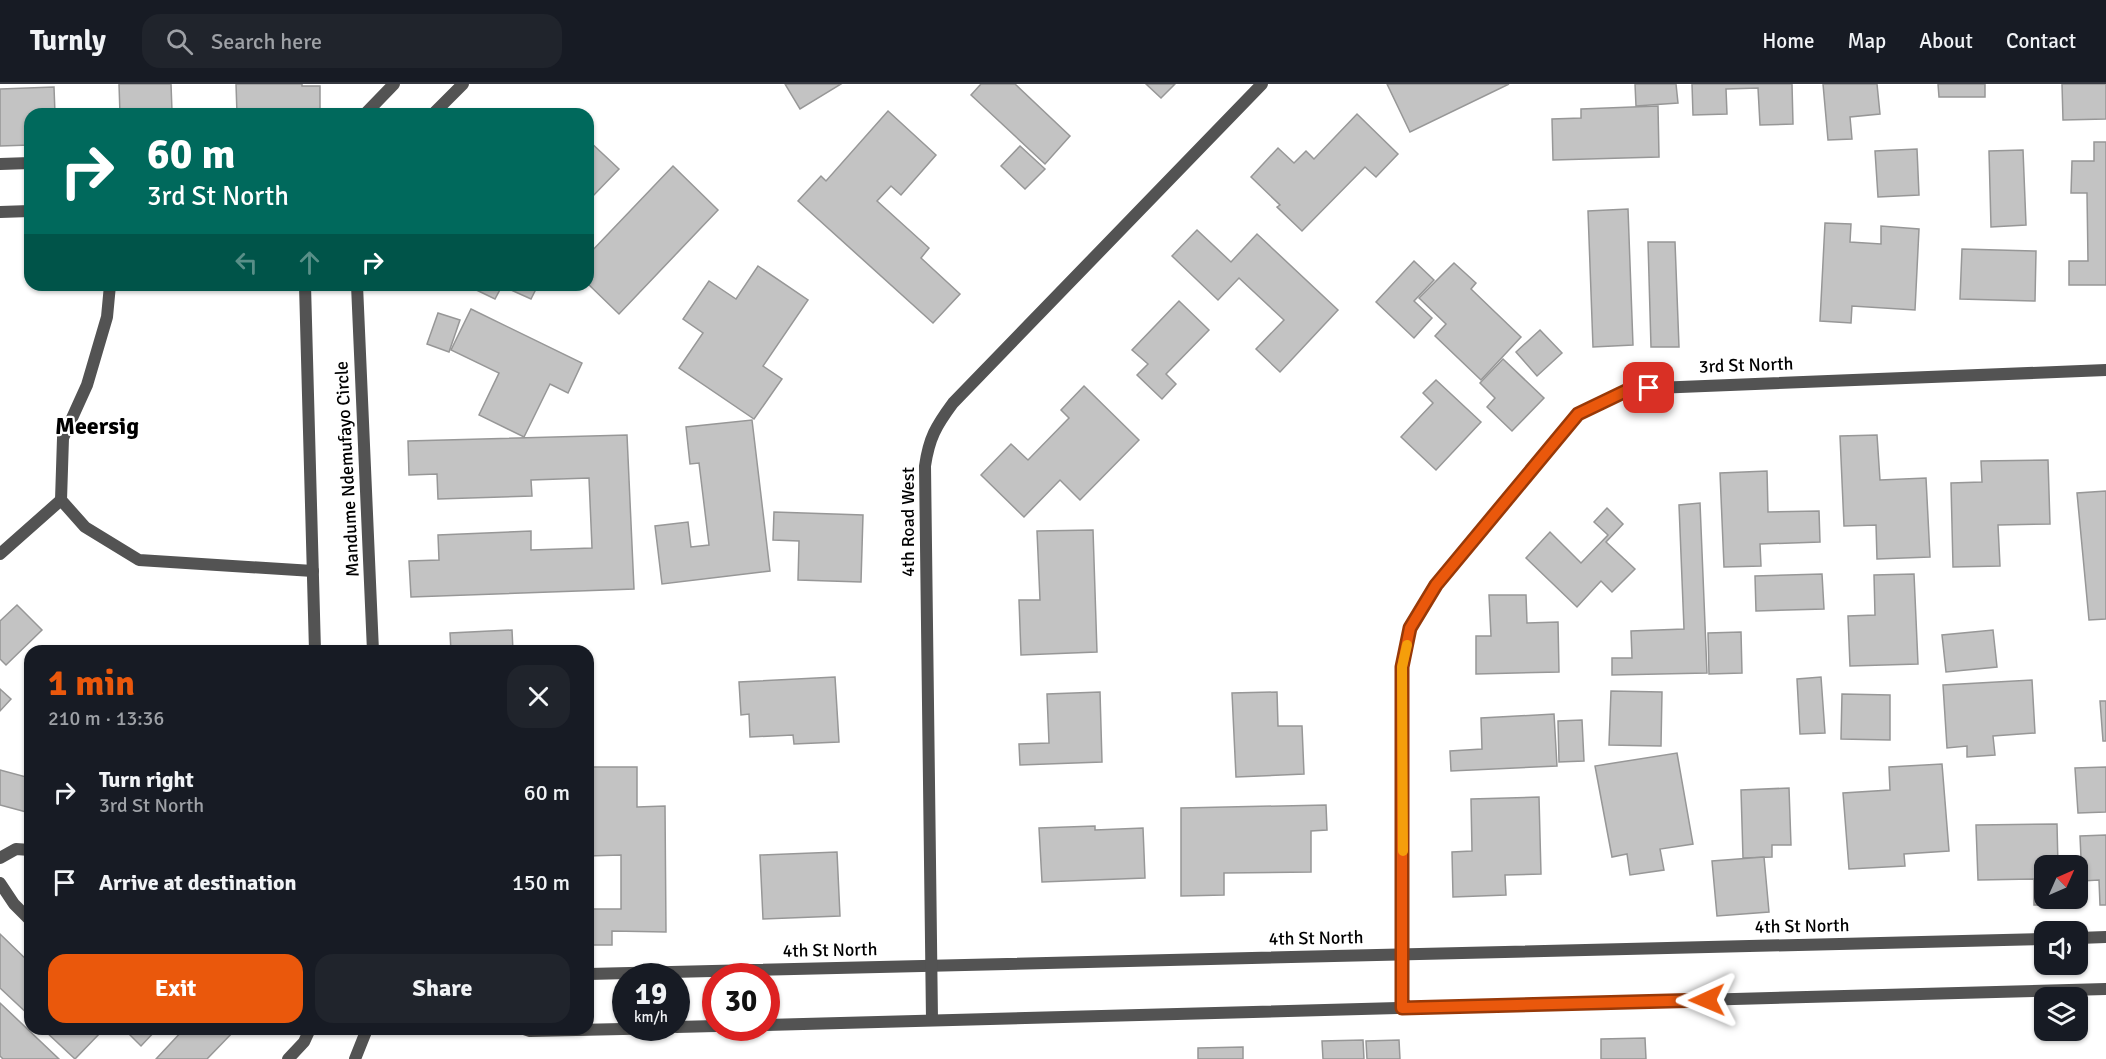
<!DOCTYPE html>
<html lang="en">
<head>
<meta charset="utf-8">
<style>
  body { margin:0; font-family:Signika,sans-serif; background:#20242c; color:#f1f3f6; height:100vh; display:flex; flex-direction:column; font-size:22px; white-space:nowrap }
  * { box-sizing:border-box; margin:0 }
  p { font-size:20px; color:#9ea1a6 }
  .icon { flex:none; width:33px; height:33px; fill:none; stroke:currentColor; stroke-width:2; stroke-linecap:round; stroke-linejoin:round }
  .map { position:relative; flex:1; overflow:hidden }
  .details { position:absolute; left:24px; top:561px; width:570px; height:390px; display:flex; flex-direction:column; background:#171b24; border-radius:18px; box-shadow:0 2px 4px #0004 }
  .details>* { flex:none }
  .banner { position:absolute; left:24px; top:24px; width:570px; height:183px; border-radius:18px; box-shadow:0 2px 4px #0004; background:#00695c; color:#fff; overflow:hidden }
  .needle { width:39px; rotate:45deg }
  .buttons { position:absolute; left:2034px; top:771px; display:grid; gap:12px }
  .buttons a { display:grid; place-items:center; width:54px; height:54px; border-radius:12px; background:#171b24; box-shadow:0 2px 4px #0004; font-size:30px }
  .speed { position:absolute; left:612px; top:879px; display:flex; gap:12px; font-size:30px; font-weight:700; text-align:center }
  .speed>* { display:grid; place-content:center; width:78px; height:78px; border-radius:50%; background:#171b24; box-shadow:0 2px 4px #0004; line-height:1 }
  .speed small { font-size:15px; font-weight:400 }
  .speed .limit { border:9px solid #d22; background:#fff; color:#111 }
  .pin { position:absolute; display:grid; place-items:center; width:51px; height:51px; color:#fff; margin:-26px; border-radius:12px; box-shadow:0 3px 9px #0006 }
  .me { position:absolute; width:66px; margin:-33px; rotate:269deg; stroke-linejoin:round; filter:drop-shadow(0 0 4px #0008) }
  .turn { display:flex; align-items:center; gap:21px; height:126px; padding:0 24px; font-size:27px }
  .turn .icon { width:78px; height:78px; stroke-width:2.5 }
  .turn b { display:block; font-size:42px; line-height:51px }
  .lanes { display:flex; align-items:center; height:57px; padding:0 24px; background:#0003; justify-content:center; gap:30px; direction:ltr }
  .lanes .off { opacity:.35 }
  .round { display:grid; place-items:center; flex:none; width:63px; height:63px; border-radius:18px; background:#20242c }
  .head { display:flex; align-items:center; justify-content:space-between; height:102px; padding:0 24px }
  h1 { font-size:36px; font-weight:800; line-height:45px; color:#ea580c }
  .primary-button { display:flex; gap:12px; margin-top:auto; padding:12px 24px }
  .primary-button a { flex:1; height:69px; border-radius:18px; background:#ea580c; color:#fff; font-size:24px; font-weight:800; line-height:69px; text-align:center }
  .primary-button a+a { background:#20242c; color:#f1f3f6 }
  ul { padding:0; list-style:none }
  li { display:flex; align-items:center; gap:18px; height:90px; padding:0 24px }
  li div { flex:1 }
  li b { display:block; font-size:22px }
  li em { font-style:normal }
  header { display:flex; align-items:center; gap:36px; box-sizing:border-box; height:84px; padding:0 30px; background:#171b24; border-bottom:2px solid #363941 }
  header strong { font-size:28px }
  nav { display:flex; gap:33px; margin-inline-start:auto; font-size:21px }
  .search { width:420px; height:54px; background:#20242c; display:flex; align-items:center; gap:15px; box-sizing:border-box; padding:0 21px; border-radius:18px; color:#9ea1a6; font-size:22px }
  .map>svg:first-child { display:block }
  .building { fill:#c3c3c3; stroke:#979797; stroke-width:1.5 }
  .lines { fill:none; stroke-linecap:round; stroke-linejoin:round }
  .service { stroke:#535353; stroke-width:12 }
  .minor { stroke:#535353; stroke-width:12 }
  .route-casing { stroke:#983908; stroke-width:15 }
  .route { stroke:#ea580c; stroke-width:10 }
  .slow { stroke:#f59e0b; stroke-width:10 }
  .labels { text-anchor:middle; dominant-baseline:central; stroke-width:4.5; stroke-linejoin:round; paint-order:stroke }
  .street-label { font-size:18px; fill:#000; stroke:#fff }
  .district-label { font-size:24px; font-weight:bold; fill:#000; stroke:#fff }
</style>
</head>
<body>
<header>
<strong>Turnly</strong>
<div class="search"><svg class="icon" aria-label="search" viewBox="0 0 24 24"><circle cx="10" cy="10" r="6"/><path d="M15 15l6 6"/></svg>Search here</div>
<nav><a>Home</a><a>Map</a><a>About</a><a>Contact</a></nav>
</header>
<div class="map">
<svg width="2106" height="975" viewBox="0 0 2106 975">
  <rect width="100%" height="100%" fill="#fff"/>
  <!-- building -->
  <g class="building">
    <path d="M119,0H171L172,27L120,30Z"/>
    <path d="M236,0H302V2H320V30H237Z"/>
    <path d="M785,0H841L800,25Z"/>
    <path d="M981,0H1015L1070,52L1045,80L971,11Z"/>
    <path d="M1146,0H1175L1161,14Z"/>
    <path d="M1387,0H1509L1410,48Z"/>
    <path d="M1635,0H1676L1678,19L1636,22Z"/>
    <path d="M1692,0H1792L1793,40L1760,41L1758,4L1726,5L1727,30L1693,31Z"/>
    <path d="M1823,0H1877L1880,30L1850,33L1852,55L1828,56Z"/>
    <path d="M1938,0H1985V13H1939Z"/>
    <path d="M2062,0H2106V35L2063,36Z"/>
    <path d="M54,3L55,30H30V61L0,62V5Z"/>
    <path d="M1658,22L1659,73L1553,76L1552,35L1581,34V25Z"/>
    <path d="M888,27L936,71L901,111L891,102L877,117L929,164L921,174L960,210L933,239L798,117L821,92L826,97Z"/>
    <path d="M1357,30L1398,70L1376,93L1365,83L1302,147L1277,123L1280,121L1251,93L1278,64L1294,79L1306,67L1314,75Z"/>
    <path d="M588,56L619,85L592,113L588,109Z"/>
    <path d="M2094,58H2106V201H2069V177H2088L2087,109H2071L2072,77H2094Z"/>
    <path d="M1020,62L1045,85L1025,105L1001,82Z"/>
    <path d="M1917,65L1919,111L1878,113L1875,67Z"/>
    <path d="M2023,66L2026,141L1991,143L1989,67Z"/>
    <path d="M673,82L718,126L619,230L588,200V171Z"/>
    <path d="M1628,125L1633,261L1593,263L1588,127Z"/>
    <path d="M1825,139L1851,140L1850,158L1881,160V142L1919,145L1915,226L1852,222L1851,239L1820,237Z"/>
    <path d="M1197,146L1231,178L1257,150L1338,226L1280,288L1256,265L1284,236L1239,194L1218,216L1172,172Z"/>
    <path d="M1648,158H1675L1679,263H1651Z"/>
    <path d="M1962,165L2036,167L2035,217L1960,215Z"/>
    <path d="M1414,177L1434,196L1414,217L1432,234L1414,254L1376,218Z"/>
    <path d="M1454,179L1476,199L1471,205L1521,253L1481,296L1435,252L1446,240L1419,214Z"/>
    <path d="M758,182L808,216L763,282L782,295L754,335L679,284L703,249L683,235L709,197L736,215Z"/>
    <path d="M466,201H538L531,215L502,202L495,215Z"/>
    <path d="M1179,217L1209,246L1166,290L1176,300L1162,315L1137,291L1148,280L1132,266Z"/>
    <path d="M471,225L582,279L568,309L550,300L524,353L479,331L499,289L451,266Z"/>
    <path d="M438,229L460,236L449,268L427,260Z"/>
    <path d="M1540,246L1562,269L1537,292L1516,268Z"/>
    <path d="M1503,275L1544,314L1512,347L1487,323L1495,314L1480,299Z"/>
    <path d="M1436,296L1481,338L1436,386L1401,353L1433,319L1423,309Z"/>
    <path d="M1084,302L1139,356L1080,416L1060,396L1024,433L981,391L1011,360L1028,376L1069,334L1061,326Z"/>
    <path d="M752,336L770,487L662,500L655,442L688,438L691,463L709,461L699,379L690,380L686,343Z"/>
    <path d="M627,351L634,505L411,513L409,477L439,476L438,451L531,447V466L592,464L589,394L531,396L532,412L438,415L437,390L409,391L408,357Z"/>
    <path d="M1877,351L1880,396L1926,394L1930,473L1877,475L1876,441L1844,442L1840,352Z"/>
    <path d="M2048,376L2050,440L1998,441L2000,482L1953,483L1951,399L1982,398L1981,377Z"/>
    <path d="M1767,387L1768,428L1819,427L1820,458L1760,460L1761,482L1724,483L1720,389Z"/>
    <path d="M2106,407V535L2089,536L2077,409Z"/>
    <path d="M1700,419L1707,589L1612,591V574H1632L1631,547L1684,545L1679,421Z"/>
    <path d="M1607,424L1623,440L1606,458L1635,485L1612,508L1601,497L1577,523L1526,474L1550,448L1581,479L1608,451L1594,438Z"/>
    <path d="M774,428L863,431L861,498L798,496L799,457L773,456Z"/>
    <path d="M1093,446L1097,568L1021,571L1019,516H1040L1037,447Z"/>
    <path d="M1822,490L1824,525L1756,527L1755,492Z"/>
    <path d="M1914,490L1918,580L1850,582L1848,532L1875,531L1874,491Z"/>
    <path d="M1489,511H1526L1527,539L1558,538L1559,588L1476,590V552H1491Z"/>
    <path d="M17,521L42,546L6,581L0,575V537Z"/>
    <path d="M512,546L513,567H451L450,549Z"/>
    <path d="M1993,546L1997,583L1946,588L1942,551Z"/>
    <path d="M1741,548L1742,589L1709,590L1708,549Z"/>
    <path d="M835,593L839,658L794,660L793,651L750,653L749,630L741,631L739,598Z"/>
    <path d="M1821,593L1825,649L1800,650L1797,595Z"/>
    <path d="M2032,596L2035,649L1993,652L1995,671L1967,673V662L1947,664L1943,601Z"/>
    <path d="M0,605L11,615L0,627Z"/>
    <path d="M1611,607L1662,608L1661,662L1609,661Z"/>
    <path d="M1100,608L1102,678L1020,681L1019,660L1049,659L1047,610Z"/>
    <path d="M1277,608L1278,642H1302L1304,690L1236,693L1232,609Z"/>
    <path d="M1842,610L1890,611V656L1841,655Z"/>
    <path d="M2100,617H2106V657H2103Z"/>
    <path d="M1554,630L1557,682L1451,687L1450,667L1482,665L1481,634Z"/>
    <path d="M1582,636L1584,677L1559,678L1558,637Z"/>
    <path d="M1677,669L1693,760L1660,765L1664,786L1630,791L1627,770L1612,773L1595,682Z"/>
    <path d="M1942,680L1949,767L1904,770L1905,782L1849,785L1843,709L1890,706L1889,683Z"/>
    <path d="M588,683H637V723L665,722L666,848L612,847V861H588V825H621V771L588,772Z"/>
    <path d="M2106,683V728L2078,729L2075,684Z"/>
    <path d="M0,686L30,694V729L0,721Z"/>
    <path d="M1789,704L1791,761H1772V773L1743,774L1741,706Z"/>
    <path d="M1539,713L1541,790L1505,791L1506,811L1453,813L1452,768L1472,767L1471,715Z"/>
    <path d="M1326,721L1327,746L1311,747V788L1224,789V811L1181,812V724Z"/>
    <path d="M2057,740L2058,782H2044V814H2058L2059,821H2034V795L1978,796L1976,741Z"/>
    <path d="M1095,742V746L1143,744L1145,794L1042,798L1039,744Z"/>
    <path d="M2106,751V821H2100L2099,796L2082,797L2080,752Z"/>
    <path d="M837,768L840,832L763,835L760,771Z"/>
    <path d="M1764,773L1769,828L1717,832L1712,777Z"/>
    <path d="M0,850L30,879V932L0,904Z"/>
    <path d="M0,919L59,975H3L0,972Z"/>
    <path d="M43,945H100L102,947L75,975Z"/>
    <path d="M124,945H157L141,962Z"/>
    <path d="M184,945H236L207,975H156Z"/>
    <path d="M1645,954L1646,975H1601V955Z"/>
    <path d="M1363,956L1364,975H1323L1322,957Z"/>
    <path d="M1399,956L1400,975H1367L1366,957Z"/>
    <path d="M1243,963V975H1198V964Z"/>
  </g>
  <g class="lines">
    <!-- service -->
    <g class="service">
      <path d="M0,774L16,765L30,766"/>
      <path d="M0,799L14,820L30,836"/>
    </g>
    <!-- minor -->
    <g class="minor">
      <path d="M365,30L394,0"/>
      <path d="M433,30L463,0"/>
      <path d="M0,80L30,79"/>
      <path d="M0,128L30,127"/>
      <path d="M110,201L107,233L87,301L63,354L61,416L85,443L139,476L313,487"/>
      <path d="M305,201L315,567"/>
      <path d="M357,201L373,567"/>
      <path d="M0,470L61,416"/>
      <path d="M2078,854L2106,853"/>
      <path d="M588,890L2044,855"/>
      <path d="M1402,924V583L1410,544L1435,501L1578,330L1630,305L2106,286"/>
      <path d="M932,936L925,382C929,354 936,342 953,319L1262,0"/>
      <path d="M766,941L2106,905"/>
      <path d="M676,943L716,942"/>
      <path d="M524,945L530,947L669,944"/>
      <path d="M288,975L304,958L310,945"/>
      <path d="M355,975L367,945"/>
    </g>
  </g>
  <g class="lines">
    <defs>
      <path id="route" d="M1649,304L1630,305L1578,330L1436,501L1410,544L1402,583V924L1707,916"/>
    </defs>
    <!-- route casing -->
    <use href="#route" class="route-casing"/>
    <!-- route -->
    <use href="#route" class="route"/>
    <!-- slow -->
    <path class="slow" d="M1403,767L1402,583L1407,561"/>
  </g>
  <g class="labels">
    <!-- street labels -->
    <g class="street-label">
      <text transform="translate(1746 281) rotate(-2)">3rd St North</text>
      <text transform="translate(347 385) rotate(-93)">Mandume Ndemufayo Circle</text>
      <text transform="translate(908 438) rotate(-90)">4th Road West</text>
      <text transform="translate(1802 842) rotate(-1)">4th St North</text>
      <text transform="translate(1316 854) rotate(-1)">4th St North</text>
      <text transform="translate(830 866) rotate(-1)">4th St North</text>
    </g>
    <!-- district labels -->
    <g class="district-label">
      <text x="97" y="342">Meersig</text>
    </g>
  </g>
</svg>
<div class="buttons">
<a><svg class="needle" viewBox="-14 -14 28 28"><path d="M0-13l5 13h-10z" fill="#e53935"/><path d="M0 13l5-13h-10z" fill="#9ea1a6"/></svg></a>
<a><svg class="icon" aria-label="sound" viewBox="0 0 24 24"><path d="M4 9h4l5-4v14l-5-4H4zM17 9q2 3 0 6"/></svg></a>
<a><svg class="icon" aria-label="layers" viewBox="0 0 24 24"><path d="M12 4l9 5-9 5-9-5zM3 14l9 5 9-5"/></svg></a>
</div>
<div class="speed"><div>19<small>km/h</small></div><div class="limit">30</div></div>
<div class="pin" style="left:1649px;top:304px;background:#d93025"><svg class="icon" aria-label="arrive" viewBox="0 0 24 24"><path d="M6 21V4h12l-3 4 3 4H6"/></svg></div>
<svg class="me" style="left:1707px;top:916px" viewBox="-20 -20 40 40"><path d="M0-17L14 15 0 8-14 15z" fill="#ea580c" stroke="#fff" stroke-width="4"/></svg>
<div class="banner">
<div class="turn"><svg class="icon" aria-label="right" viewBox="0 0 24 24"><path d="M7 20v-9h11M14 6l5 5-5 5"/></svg><div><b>60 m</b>3rd St North</div></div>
<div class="lanes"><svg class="icon off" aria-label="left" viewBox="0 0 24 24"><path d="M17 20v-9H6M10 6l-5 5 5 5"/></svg><svg class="icon off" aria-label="ahead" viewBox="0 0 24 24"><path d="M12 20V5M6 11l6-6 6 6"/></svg><svg class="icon" aria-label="right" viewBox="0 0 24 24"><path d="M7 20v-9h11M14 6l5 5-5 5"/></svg></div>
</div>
<section class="details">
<div class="head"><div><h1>1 min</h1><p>210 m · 13:36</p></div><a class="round"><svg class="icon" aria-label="close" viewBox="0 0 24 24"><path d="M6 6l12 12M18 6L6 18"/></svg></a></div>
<ul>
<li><svg class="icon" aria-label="right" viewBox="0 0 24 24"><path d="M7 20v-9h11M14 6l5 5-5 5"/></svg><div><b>Turn right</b><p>3rd St North</p></div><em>60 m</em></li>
<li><svg class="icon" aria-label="arrive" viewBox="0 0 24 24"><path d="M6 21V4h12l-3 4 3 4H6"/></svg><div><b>Arrive at destination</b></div><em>150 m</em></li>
</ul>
<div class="primary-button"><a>Exit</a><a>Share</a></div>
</section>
</div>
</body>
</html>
